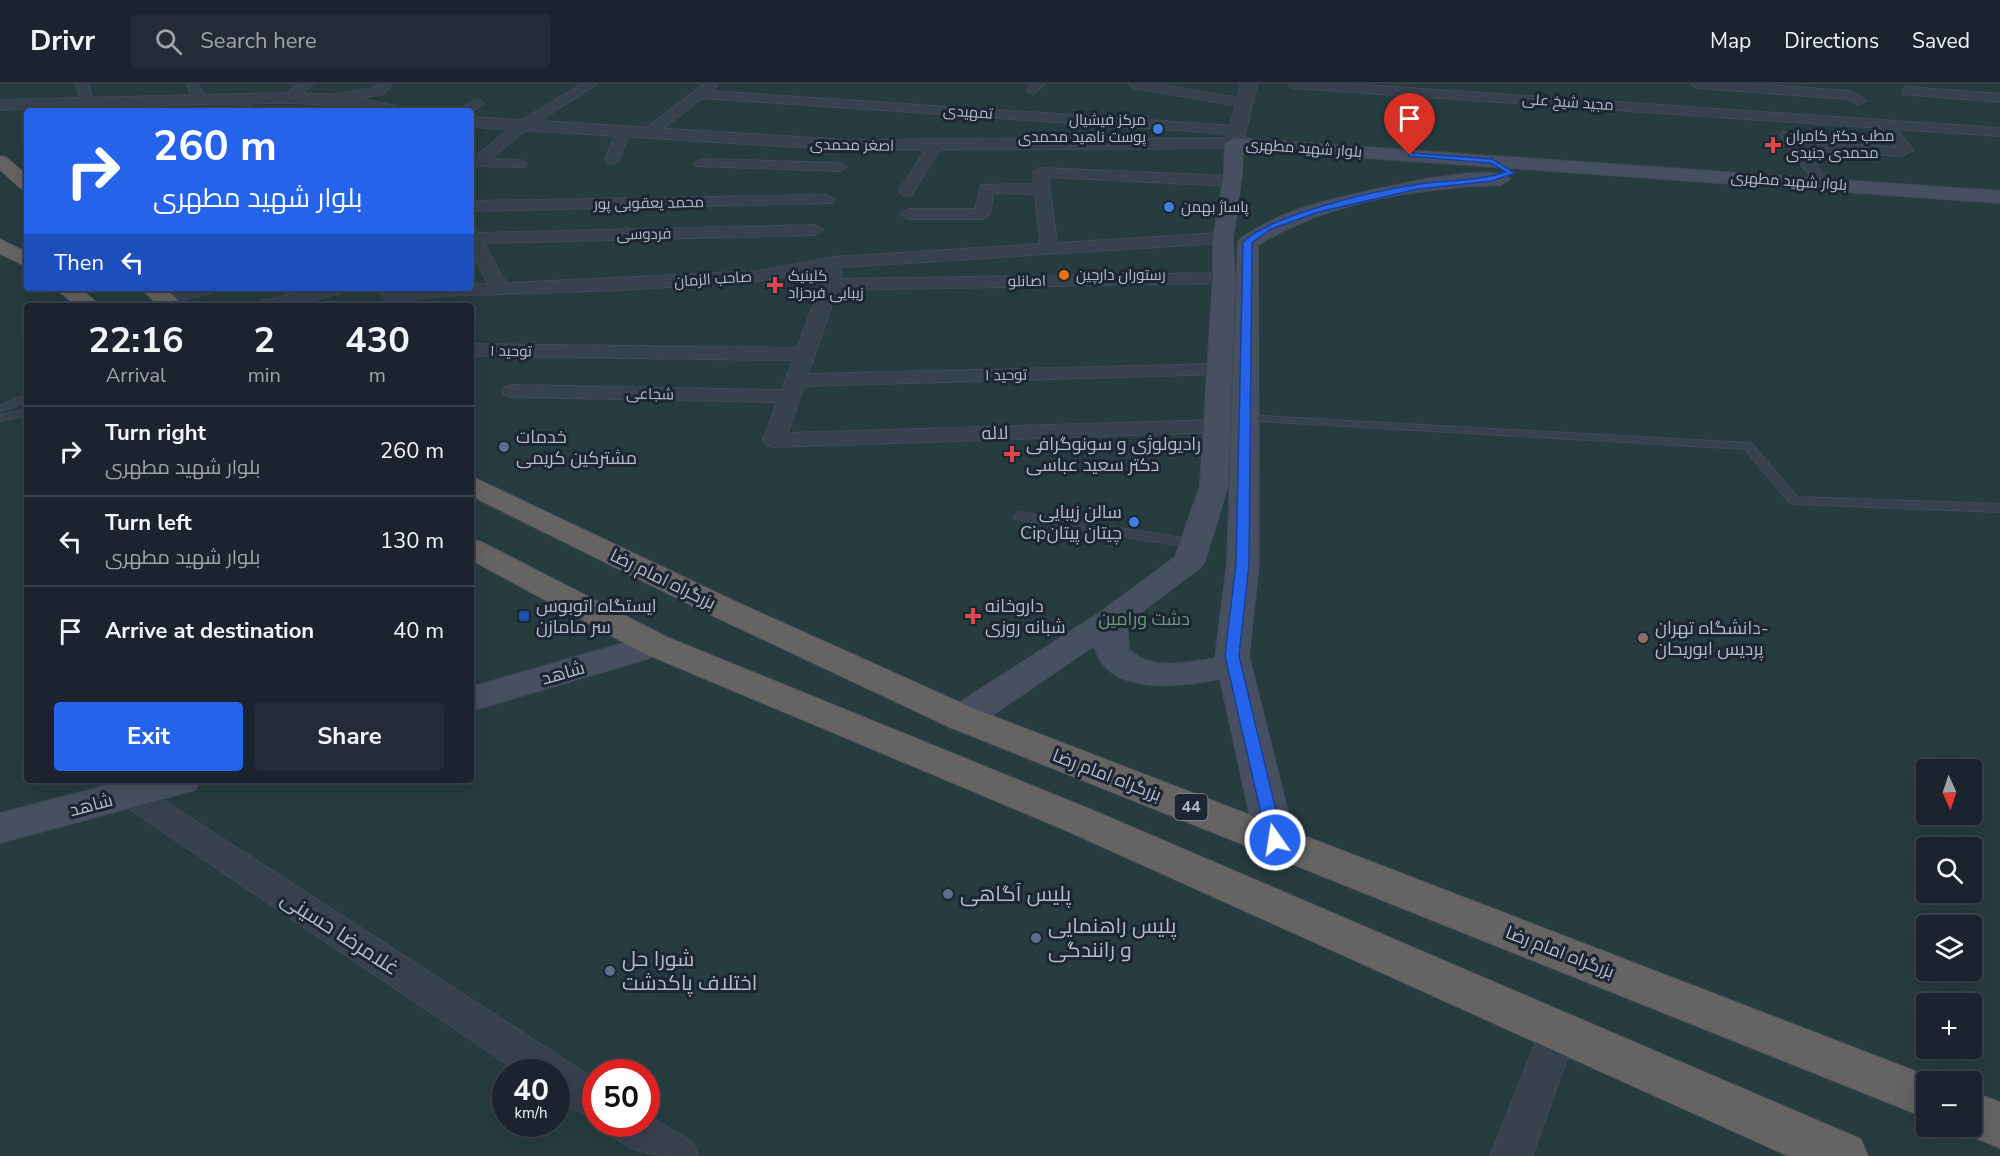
<!DOCTYPE html>
<html lang="en">
<head>
<meta charset="utf-8">
<style>
  body { margin:0; font-family:"Nunito Sans",Cairo,sans-serif; background:#242b36; color:#f1f3f6; height:100vh; display:flex; flex-direction:column; font-size:22px; white-space:nowrap }
  * { box-sizing:border-box; margin:0 }
  p { font-size:20px; color:#a0a4aa }
  .icon { flex:none; width:33px; height:33px; fill:none; stroke:currentColor; stroke-width:2; stroke-linecap:round; stroke-linejoin:round }
  .map { position:relative; flex:1; overflow:hidden }
  .sheet { position:absolute; left:24px; top:219px; width:450px; height:480px; display:flex; flex-direction:column; background:#1b232e; border-radius:6px; box-shadow:0 6px 24px #0002,0 0 0 2px #39404a }
  .sheet>* { flex:none }
  .guide { position:absolute; left:24px; top:24px; width:450px; height:183px; border-radius:6px; box-shadow:0 6px 24px #0002,0 0 0 2px #39404a; background:#2563eb; color:#fff; overflow:hidden }
  .needle { width:39px; rotate:177deg }
  .controls { position:absolute; left:1916px; top:675px; display:grid; gap:12px }
  .controls a { display:grid; place-items:center; width:66px; height:66px; border-radius:6px; background:#1b232e; box-shadow:0 6px 24px #0002,0 0 0 2px #39404a; font-size:30px }
  .speed { position:absolute; left:492px; top:975px; display:flex; gap:12px; font-size:30px; font-weight:700; text-align:center }
  .speed>* { display:grid; place-content:center; width:78px; height:78px; border-radius:50%; background:#1b232e; box-shadow:0 6px 24px #0002,0 0 0 2px #39404a; line-height:1 }
  .speed small { font-size:15px; font-weight:400 }
  .speed .limit { border:9px solid #d22; background:#fff; color:#111 }
  .pin { position:absolute; display:grid; place-items:center; width:51px; height:51px; color:#fff; margin:-62px -26px; border-radius:50% 50% 50% 0; rotate:-45deg; box-shadow:0 0 6px #0007 }
  .pin .icon { rotate:45deg }
  .me { position:absolute; width:66px; margin:-33px; rotate:347deg; stroke-linejoin:round; filter:drop-shadow(0 0 4px #0008) }
  .turn { display:flex; align-items:center; gap:21px; height:126px; padding:0 30px; font-size:27px }
  .turn .icon { width:78px; height:78px; stroke-width:2.5 }
  .turn b { display:block; font-size:42px; line-height:51px }
  .then { display:flex; align-items:center; height:57px; padding:0 30px; background:#0003; gap:12px; font-size:22px }
  .eta { display:flex; justify-content:space-evenly; align-items:center; height:102px; text-align:center }
  .eta b { font-size:36px; font-weight:700; line-height:42px }
  .primary-button { display:flex; gap:12px; margin-top:auto; padding:12px 30px }
  .primary-button a { flex:1; height:69px; border-radius:6px; background:#2563eb; color:#fff; font-size:24px; font-weight:700; line-height:69px; text-align:center }
  .primary-button a+a { background:#242b36; color:#f1f3f6 }
  ul { padding:0; list-style:none }
  li { display:flex; align-items:center; gap:18px; height:90px; padding:0 30px; border-top:2px solid #39404a }
  li div { flex:1 }
  li b { display:block; font-size:22px }
  li em { font-style:normal }
  header { display:flex; align-items:center; gap:36px; box-sizing:border-box; height:84px; padding:0 30px; background:#1b232e; border-bottom:2px solid #39404a }
  header strong { font-size:28px }
  nav { display:flex; gap:33px; margin-inline-start:auto; font-size:21px }
  .search { width:420px; height:54px; background:#242b36; display:flex; align-items:center; gap:15px; box-sizing:border-box; padding:0 21px; border-radius:6px; color:#a0a4aa; font-size:22px }
  .map>svg:first-child { display:block }
  .green { fill:#263c3f; fill-rule:evenodd }
  .lines { fill:none; stroke-linecap:round; stroke-linejoin:round }
  .service-casing { stroke:#414a57; stroke-width:2 }
  .minor-casing { stroke:#414a57; stroke-width:2 }
  .tertiary-casing { stroke:#414a57; stroke-width:2 }
  .secondary-casing { stroke:#414a57; stroke-width:2 }
  .trunk-casing { stroke:#434c59; stroke-width:2 }
  .service { fill:#38414e; fill-rule:evenodd }
  .minor { fill:#38414e; fill-rule:evenodd }
  .tertiary { fill:#38414e; fill-rule:evenodd }
  .secondary { fill:#465061; fill-rule:evenodd }
  .trunk { fill:#656462; fill-rule:evenodd }
  .route { fill:#2563eb; stroke:#184099; stroke-width:1.5 }
  .shop-dot { fill:#3f7fe0; stroke:#1d2633; stroke-width:2 }
  .health-dot { fill:#e0444e; stroke:#1d2633; stroke-width:2 }
  .food-dot { fill:#e8710a; stroke:#1d2633; stroke-width:2 }
  .service-dot { fill:#5c6f8a; stroke:#1d2633; stroke-width:2 }
  .transit-dot { fill:#1a4fb4; stroke:#1d2633; stroke-width:2 }
  .education-dot { fill:#8d6e63; stroke:#1d2633; stroke-width:2 }
  .labels { text-anchor:middle; dominant-baseline:central; stroke-width:6; stroke-linejoin:round; paint-order:stroke }
  .far-street-label { font-size:15px; fill:#b4bcc9; stroke:#1d2633 }
  .far-poi-label { font-size:15px; fill:#b4bcc9; stroke:#1d2633; text-anchor:start }
  .shield { fill:#1d2633; stroke:#878f9c; stroke-width:1.5 }
  .shield-label { font-size:16px; font-weight:bold; fill:#b4bcc9 }
  .street-label { font-size:18px; fill:#b4bcc9; stroke:#1d2633 }
  .poi-label { font-size:18px; fill:#b4bcc9; stroke:#1d2633; text-anchor:start }
  .park-label { font-size:18px; fill:#6b9a76; stroke:#1d2633 }
  .near-poi-label { font-size:21px; fill:#b4bcc9; stroke:#1d2633; text-anchor:start }
  .near-street-label { font-size:21px; fill:#b4bcc9; stroke:#1d2633 }
</style>
</head>
<body>
<header>
<strong>Drivr</strong>
<div class="search"><svg class="icon" aria-label="search" viewBox="0 0 24 24"><circle cx="10" cy="10" r="6"/><path d="M15 15l6 6"/></svg>Search here</div>
<nav><a>Map</a><a>Directions</a><a>Saved</a></nav>
</header>
<div class="map">
<svg width="2000" height="1072" viewBox="0 0 2000 1072">
  <rect width="100%" height="100%" fill="#242f3e"/>
  <!-- green -->
  <path class="green" d="M0,0H2000V1072H0ZM27,27H471V204H27ZM27,222H471V696H27ZM1926,686H1971V730H1926ZM1926,764H1971V808H1926ZM1926,842H1971V886H1926ZM1926,920H1971V964H1926ZM506,988H556V1040H506ZM596,988H646V1040H596ZM1926,998H1971V1042H1926Z"/>
  <g class="lines">
    <defs>
      <g id="service">
        <path d="M27,310V317L0,328V321Z"/>
        <path d="M27,325V331L0,337V331Z"/>
        <path d="M1243,331L1748,359L1752,360L1797,413L2000,420V428L1794,420L1790,419L1745,365L1239,336V332Z"/>
        <path d="M1019,428L1195,456L1201,460L1195,464L1015,435L1013,432Z"/>
      </g>
      <g id="minor">
        <path d="M76,0H88L94,19L92,22H82Z"/>
        <path d="M186,0H198L207,16L205,19H195Z"/>
        <path d="M299,0H313L294,17H284V11Z"/>
        <path d="M379,0H392L384,10L330,19L324,15L330,11L375,4Z"/>
        <path d="M582,0H597L528,44L490,75L520,76L527,80L525,83L471,82V76L518,38Z"/>
        <path d="M704,0H718L711,7L1236,42L1243,46L1236,50L702,14L652,53H642V47Z"/>
        <path d="M1032,0H1045L1033,10L1027,6Z"/>
        <path d="M1128,0H1156L1245,15L1252,19L1245,23L1134,4Z"/>
        <path d="M1287,0H1349L2000,44V52L1896,45L1913,66L1901,72L1805,66L1831,100L1823,105L1818,103L1780,51L1782,48H1792L1799,57L1896,63L1881,44L1293,4Z"/>
        <path d="M1691,0H1750L1851,7L1866,17L1859,21L1848,15L1697,4Z"/>
        <path d="M1908,3L2000,10V18L1903,10V4Z"/>
        <path d="M241,11L246,12L254,27H240L235,15Z"/>
        <path d="M477,15L484,19C475,28 468,27 456,27Z"/>
        <path d="M623,44L630,48L619,76L612,80L607,79L605,76L616,48Z"/>
        <path d="M935,58L942,62L912,110L907,112L902,110L899,107L928,62Z"/>
        <path d="M701,75L840,79L847,83L840,87L696,82L694,79Z"/>
        <path d="M1040,84L1231,92L1239,97L1231,102L1048,93L1057,159L1223,149L1231,154L1223,159L842,183L840,195L1224,189L1233,194L1224,199L837,206L808,290L1218,280L1225,282L1228,286L1225,290L804,302L788,349L1217,336L1225,338L1228,343L1225,348L774,363L766,361L763,356L777,318L512,313L505,311L502,307L505,303L512,301L782,306L793,276L471,272V260L797,264L821,201L824,185L759,197L622,206L440,212L394,218L388,217L375,204H395L398,207L471,204V201L488,200L471,166V145L479,149L815,141L823,146L815,151L484,159L506,199L759,187L834,173L1040,160L1035,110L993,109L990,130L982,135H908L900,130L908,125H975L981,101L1034,100L1033,88Z"/>
        <path d="M827,111L835,116L833,119L471,127V117Z"/>
        <path d="M186,204H217L214,208L164,221L155,215L158,211Z"/>
        <path d="M317,204H348L345,208L288,222H256L258,218Z"/>
        <path d="M130,699L141,702L596,996V1036L556,1015V988H519L119,718L114,710L119,702Z"/>
        <path d="M1558,930L1571,935L1577,947L1532,1072H1490L1545,935Z"/>
        <path d="M646,1030L692,1058L698,1072C664,1072 620,1072 607,1040H646Z"/>
      </g>
      <g id="tertiary">
        <path d="M1241,0H1257L1243,59L1234,64L848,66L471,43V33L848,56L1227,54Z"/>
        <path d="M289,9L344,11L404,24L406,27C366,27 328,19 288,19C192,19 96,23 0,26V16Z"/>
      </g>
      <g id="secondary">
        <path d="M1234,54L2000,107V119L1243,65L1242,91L1233,154L1235,194L1228,402L1205,477L1200,484L1127,539L1129,566C1152,587 1187,579 1215,574L1227,480L1238,158L1241,154C1258,143 1275,134 1294,127C1322,116 1495,73 1510,95L1501,101C1418,104 1330,117 1258,161L1259,480L1249,572L1295,756L1289,767L1275,771L1261,767L1255,756L1220,595C1182,602 1108,614 1094,562L975,643L962,646L949,643L944,634L949,625L1099,529L1175,473L1200,402L1213,194V154L1224,91L1225,59Z"/>
        <path d="M655,550L667,553L672,561L667,569L471,627V603Z"/>
        <path d="M128,696H200L195,706L0,759V729Z"/>
      </g>
      <g id="trunk">
        <path d="M0,72L6,73L27,91V106L20,104L0,86Z"/>
        <path d="M0,155L27,168V183L0,170Z"/>
        <path d="M55,204H80L101,222H76Z"/>
        <path d="M140,204H165L184,222H159Z"/>
        <path d="M471,392L739,519L975,625L1944,998H1926V1034L949,643L715,533L471,412Z"/>
        <path d="M471,455L482,458L667,553L1095,727L1861,1055L1868,1072H1788L1067,747L643,569L471,476Z"/>
        <path d="M1971,1007L2000,1018V1064L1954,1046L1952,1042H1971Z"/>
      </g>
    </defs>
    <!-- service casing -->
    <use href="#service" class="service-casing"/>
    <!-- minor casing -->
    <use href="#minor" class="minor-casing"/>
    <!-- tertiary casing -->
    <use href="#tertiary" class="tertiary-casing"/>
    <!-- secondary casing -->
    <use href="#secondary" class="secondary-casing"/>
    <!-- trunk casing -->
    <use href="#trunk" class="trunk-casing"/>
    <!-- service -->
    <use href="#service" class="service"/>
    <!-- minor -->
    <use href="#minor" class="minor"/>
    <!-- tertiary -->
    <use href="#tertiary" class="tertiary"/>
    <!-- secondary -->
    <use href="#secondary" class="secondary"/>
    <!-- trunk -->
    <use href="#trunk" class="trunk"/>
  </g>
  <!-- route -->
  <path class="route" d="M1410,69L1492,75L1515,89L1492,97L1418,105L1319,128L1271,145L1252,159L1249,480L1239,572L1283,756L1275,763L1267,756L1225,572L1236,480L1243,158C1272,130 1378,106 1420,100C1448,96 1478,97 1506,88L1491,79L1408,72Z"/>
  <!-- markers -->
  <g class="shop-dot">
    <circle cx="1158" cy="45" r="6"/>
    <circle cx="1169" cy="123" r="6"/>
    <circle cx="1134" cy="438" r="6"/>
  </g>
  <g class="health-dot">
    <path d="M1770 52h6v6h6v6h-6v6h-6v-6h-6v-6h6z"/>
    <path d="M772 192h6v6h6v6h-6v6h-6v-6h-6v-6h6z"/>
    <path d="M1009 361h6v6h6v6h-6v6h-6v-6h-6v-6h6z"/>
    <path d="M970 523h6v6h6v6h-6v6h-6v-6h-6v-6h6z"/>
  </g>
  <circle class="food-dot" cx="1064" cy="191" r="6"/>
  <g class="service-dot">
    <circle cx="504" cy="363" r="6"/>
    <circle cx="948" cy="810" r="6"/>
    <circle cx="1036" cy="854" r="6"/>
    <circle cx="610" cy="887" r="6"/>
  </g>
  <rect class="transit-dot" x="518" y="526" width="12" height="12" rx="3"/>
  <circle class="education-dot" cx="1643" cy="554" r="6"/>
  <g class="labels">
    <!-- far-street labels -->
    <g class="far-street-label">
      <text transform="translate(1568 18) rotate(4)">مجید شیخ علی</text>
      <text transform="translate(968 28) rotate(4)">تمهیدی</text>
      <text transform="translate(852 61) rotate(1)">اصغر محمدی</text>
      <text transform="translate(1304 64) rotate(4)">بلوار شهید مطهری</text>
      <text transform="translate(1789 97) rotate(4)">بلوار شهید مطهری</text>
      <text transform="translate(649 119) rotate(-1)">محمد یعقوبی پور</text>
      <text transform="translate(644 150) rotate(-1)">فردوسی</text>
      <text transform="translate(713 195) rotate(-4)">صاحب الزمان</text>
      <text transform="translate(1027 197) rotate(-1)">اصانلو</text>
      <text transform="translate(511 267) rotate(1)">توحید ۱</text>
      <text transform="translate(1006 291) rotate(-1)">توحید ۱</text>
      <text transform="translate(650 310) rotate(1)">شجاعی</text>
    </g>
    <!-- far-poi labels -->
    <g class="far-poi-label">
      <text x="1146" y="36" text-anchor="end">مرکز فیشیال<tspan x="1146" dy="17">پوست ناهید محمدی</tspan></text>
      <text x="1786" y="52">مطب دکتر کامران<tspan x="1786" dy="17">محمدی جنیدی</tspan></text>
      <text x="1181" y="123">پاساژ بهمن</text>
      <text x="1076" y="191">رستوران دارچین</text>
      <text x="788" y="192">کلینیک<tspan x="788" dy="17">زیبایی فرحزاد</tspan></text>
    </g>
    <!-- shield labels -->
    <rect class="shield" x="1174.5" y="710" width="33" height="26" rx="4.5"/>
    <g class="shield-label">
      <text x="1191" y="723">44</text>
    </g>
    <!-- street labels -->
    <g class="street-label">
      <text transform="translate(995 349) rotate(-2)">لاله</text>
      <text transform="translate(663 495) rotate(26)">بزرگراه امام رضا</text>
      <text transform="translate(563 589) rotate(-16)">شاهد</text>
      <text transform="translate(1107 691) rotate(21)">بزرگراه امام رضا</text>
      <text transform="translate(91 721) rotate(-15)">شاهد</text>
      <text transform="translate(1560 868) rotate(21)">بزرگراه امام رضا</text>
    </g>
    <!-- poi labels -->
    <g class="poi-label">
      <text x="516" y="353">خدمات<tspan x="516" dy="21">مشترکین کریمی</tspan></text>
      <text x="1026" y="360">رادیولوژی و سونوگرافی<tspan x="1026" dy="21">دکتر سعید عباسی</tspan></text>
      <text x="1122" y="428" text-anchor="end">سالن زیبایی<tspan x="1122" dy="21">Cipچیتان پیتان</tspan></text>
      <text x="536" y="522">ایستگاه اتوبوس<tspan x="536" dy="21">سر مامازن</tspan></text>
      <text x="985" y="522">داروخانه<tspan x="985" dy="21">شبانه روزی</tspan></text>
      <text x="1655" y="544">دانشگاه تهران-<tspan x="1655" dy="21">پردیس ابوریحان</tspan></text>
    </g>
    <!-- park labels -->
    <g class="park-label">
      <text x="1144" y="535">دشت ورامین</text>
    </g>
    <!-- near-poi labels -->
    <g class="near-poi-label">
      <text x="960" y="810">پلیس آگاهی</text>
      <text x="1048" y="842">پلیس راهنمایی<tspan x="1048" dy="24">و رانندگی</tspan></text>
      <text x="622" y="875">شورا حل<tspan x="622" dy="24">اختلاف پاکدشت</tspan></text>
    </g>
    <!-- near-street labels -->
    <g class="near-street-label">
      <text transform="translate(340 849) rotate(33)">غلامرضا حسینی</text>
    </g>
  </g>
</svg>
<div class="controls">
<a><svg class="needle" viewBox="-14 -14 28 28"><path d="M0-13l5 13h-10z" fill="#e53935"/><path d="M0 13l5-13h-10z" fill="#a0a4aa"/></svg></a>
<a><svg class="icon" aria-label="search" viewBox="0 0 24 24"><circle cx="10" cy="10" r="6"/><path d="M15 15l6 6"/></svg></a>
<a><svg class="icon" aria-label="layers" viewBox="0 0 24 24"><path d="M12 4l9 5-9 5-9-5zM3 14l9 5 9-5"/></svg></a>
<a>+</a>
<a>−</a>
</div>
<div class="speed"><div>40<small>km/h</small></div><div class="limit">50</div></div>
<div class="pin" style="left:1410px;top:71px;background:#d93025"><svg class="icon" aria-label="arrive" viewBox="0 0 24 24"><path d="M6 21V4h12l-3 4 3 4H6"/></svg></div>
<svg class="me" style="left:1275px;top:756px" viewBox="-20 -20 40 40"><circle r="17" fill="#2563eb" stroke="#fff" stroke-width="3"/><path d="M0-11L8 9 0 5-8 9z" fill="#fff"/></svg>
<div class="guide">
<div class="turn"><svg class="icon" aria-label="right" viewBox="0 0 24 24"><path d="M7 20v-9h11M14 6l5 5-5 5"/></svg><div><b>260 m</b>بلوار شهید مطهری</div></div>
<div class="then">Then<svg class="icon" aria-label="left" viewBox="0 0 24 24"><path d="M17 20v-9H6M10 6l-5 5 5 5"/></svg></div>
</div>
<section class="sheet">
<div class="eta">
<div><b>22:16</b><p>Arrival</p></div>
<div><b>2</b><p>min</p></div>
<div><b>430</b><p>m</p></div>
</div>
<ul>
<li><svg class="icon" aria-label="right" viewBox="0 0 24 24"><path d="M7 20v-9h11M14 6l5 5-5 5"/></svg><div><b>Turn right</b><p>بلوار شهید مطهری</p></div><em>260 m</em></li>
<li><svg class="icon" aria-label="left" viewBox="0 0 24 24"><path d="M17 20v-9H6M10 6l-5 5 5 5"/></svg><div><b>Turn left</b><p>بلوار شهید مطهری</p></div><em>130 m</em></li>
<li><svg class="icon" aria-label="arrive" viewBox="0 0 24 24"><path d="M6 21V4h12l-3 4 3 4H6"/></svg><div><b>Arrive at destination</b></div><em>40 m</em></li>
</ul>
<div class="primary-button"><a>Exit</a><a>Share</a></div>
</section>
</div>
</body>
</html>
